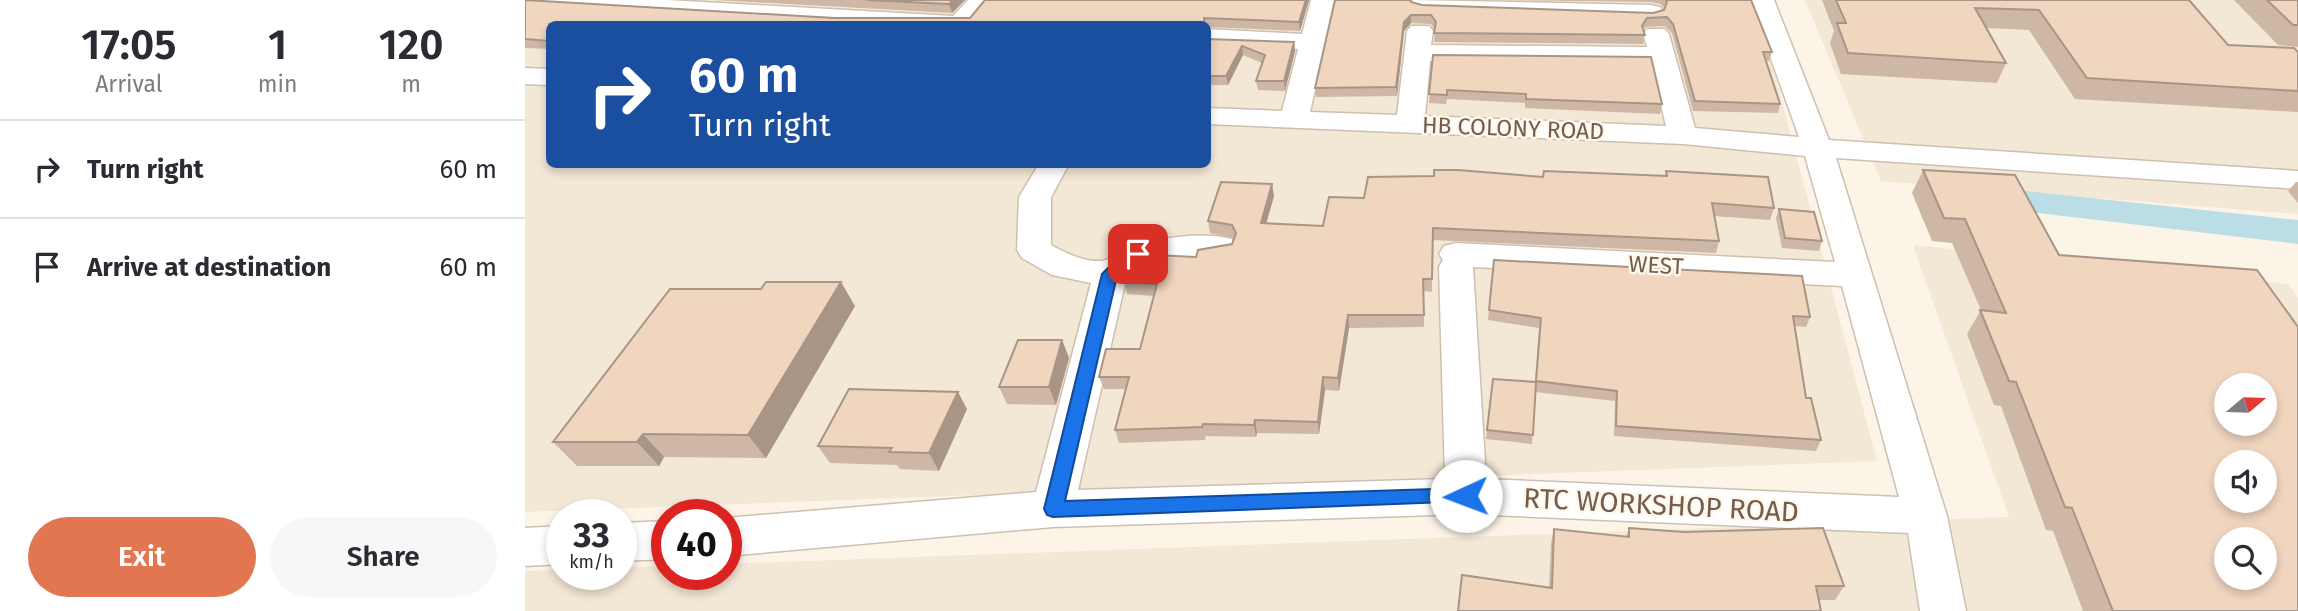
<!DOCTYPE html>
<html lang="en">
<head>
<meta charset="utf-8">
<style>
  body { margin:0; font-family:"Fira Sans",sans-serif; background:#f7f7f7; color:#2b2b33; height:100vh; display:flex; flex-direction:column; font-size:26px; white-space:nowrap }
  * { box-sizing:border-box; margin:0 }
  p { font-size:23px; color:#7c7c81 }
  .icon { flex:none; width:38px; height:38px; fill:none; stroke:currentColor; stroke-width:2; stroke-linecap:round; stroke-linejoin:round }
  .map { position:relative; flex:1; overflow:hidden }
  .panel { display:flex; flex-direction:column; background:#fff; width:525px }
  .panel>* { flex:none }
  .guide { position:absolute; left:21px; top:21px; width:665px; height:147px; border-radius:10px; box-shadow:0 4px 10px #0003; background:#1a4fa0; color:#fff; overflow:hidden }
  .needle { width:46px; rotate:71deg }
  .fabs { position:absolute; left:1689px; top:373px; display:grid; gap:14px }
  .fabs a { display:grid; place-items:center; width:63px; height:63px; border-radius:50%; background:#fff; box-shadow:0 4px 10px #0003; font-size:35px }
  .speed { position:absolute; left:21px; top:499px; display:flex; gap:14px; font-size:35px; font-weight:700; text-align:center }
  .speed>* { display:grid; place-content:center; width:91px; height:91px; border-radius:50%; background:#fff; box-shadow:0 4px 10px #0003; line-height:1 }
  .speed small { font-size:18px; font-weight:400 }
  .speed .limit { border:10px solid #d22; background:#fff; color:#111 }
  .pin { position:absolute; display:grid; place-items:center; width:60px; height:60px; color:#fff; margin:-30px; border-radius:14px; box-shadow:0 4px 10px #0006 }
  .me { position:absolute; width:77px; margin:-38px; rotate:268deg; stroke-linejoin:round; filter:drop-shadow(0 0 5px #0008) }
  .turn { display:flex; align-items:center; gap:24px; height:147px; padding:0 28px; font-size:32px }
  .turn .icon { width:91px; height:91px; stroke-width:2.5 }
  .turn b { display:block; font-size:49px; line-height:60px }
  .eta { display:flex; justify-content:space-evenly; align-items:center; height:119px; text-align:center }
  .eta b { font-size:42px; font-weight:600; line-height:49px }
  .cta { display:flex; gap:14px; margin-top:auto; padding:14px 28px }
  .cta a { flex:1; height:80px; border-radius:42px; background:#e17650; color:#fff; font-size:28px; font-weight:600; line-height:80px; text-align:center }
  .cta a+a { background:#f7f7f7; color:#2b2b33 }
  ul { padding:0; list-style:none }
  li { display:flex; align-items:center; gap:21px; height:98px; padding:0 28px; border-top:2px solid #e1e1e2 }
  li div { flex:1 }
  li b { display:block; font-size:26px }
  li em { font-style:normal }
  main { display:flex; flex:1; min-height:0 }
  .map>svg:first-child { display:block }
  .residential { fill:#f3e7d5; fill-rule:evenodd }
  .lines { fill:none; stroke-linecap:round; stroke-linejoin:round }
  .canal { fill:#bbdde5; fill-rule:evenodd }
  .minor-casing { stroke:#cfbfb0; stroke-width:3 }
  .minor { fill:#fff; fill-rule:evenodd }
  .wall { fill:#ceb7a4 }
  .shaded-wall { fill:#a89586 }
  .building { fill:#f0d5bf; stroke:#a89586; stroke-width:2; fill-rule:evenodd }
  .route { fill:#1a73e8; stroke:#114b97; stroke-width:2 }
  .labels { text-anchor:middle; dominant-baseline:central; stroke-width:5; stroke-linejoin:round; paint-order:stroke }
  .street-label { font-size:23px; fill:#755c4c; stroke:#fef8ed }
  .near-street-label { font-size:28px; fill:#755c4c; stroke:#fef8ed }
</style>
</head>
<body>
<main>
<section class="panel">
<div class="eta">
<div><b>17:05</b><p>Arrival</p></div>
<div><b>1</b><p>min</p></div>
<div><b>120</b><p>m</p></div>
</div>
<ul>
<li><svg class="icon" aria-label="right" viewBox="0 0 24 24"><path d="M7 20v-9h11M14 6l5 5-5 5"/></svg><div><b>Turn right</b></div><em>60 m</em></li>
<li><svg class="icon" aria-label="arrive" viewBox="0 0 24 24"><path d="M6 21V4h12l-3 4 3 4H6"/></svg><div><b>Arrive at destination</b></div><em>60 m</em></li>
</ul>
<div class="cta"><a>Exit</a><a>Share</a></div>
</section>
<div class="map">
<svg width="1773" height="611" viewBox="0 0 1773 611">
  <rect width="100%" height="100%" fill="#fcf4e7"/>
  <!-- residential -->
  <g class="residential">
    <path d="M0,0H1230L1352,461L0,512ZM24,24H682V164H24Z"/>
    <path d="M1280,0H1773V214L1356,181Z"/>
    <path d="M1388,245L1763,284L1773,298V611H0V571L37,570V574H96V567L142,566V574H201V564L1484,517ZM1701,385H1740V424H1701ZM1701,462H1740V500H1701ZM1701,539H1740V578H1701Z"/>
  </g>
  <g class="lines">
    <!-- canal -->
    <path class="canal" d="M1501,191L1773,220V244L1489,210L1484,202L1489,194Z"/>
    <defs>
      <g id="minor">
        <path d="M2,0H142L428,16L443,0H468L448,24H314L14,7L5,5Z"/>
        <path d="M786,0H810L785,112L872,115L882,31L886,26H904L908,31L906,45L1122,47L1118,34L1122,29H1140L1144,34L1170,128L1274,137L1225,0H1249L1304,140L1773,171V189L1311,158L1422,516L1441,611H1395L1383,533L941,514L528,527L201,556V518L511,492L566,283L527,275L497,258L492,250L494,197L514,164H544L526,197V245C541,253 558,262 576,261C583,261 593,252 600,250C631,238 675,231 707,239L711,247L707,255C670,265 632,254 601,279L553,490L920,479L914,267L918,260L914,254L919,246L931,243L1310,262L1280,156L1158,144L682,124V108L757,111L773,49L682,45V29L777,34ZM905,61L1126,63L1141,126L900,116ZM948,267L1317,286L1374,497L961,479Z"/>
        <path d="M888,0L1126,5L1135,7L1138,12L1135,17L1126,19L897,11L888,9L885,4Z"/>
        <path d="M0,68L24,69V85L0,84Z"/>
        <path d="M142,521V559L96,561V523Z"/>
        <path d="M37,526V564L0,566V528Z"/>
      </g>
    </defs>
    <!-- minor casing -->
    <use href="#minor" class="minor-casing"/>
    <!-- minor -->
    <use href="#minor" class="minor"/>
  </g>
  <!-- wall -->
  <g class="wall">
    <path d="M0,0L310,18H445L784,0L775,31L682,27V24H24V49L0,48Z"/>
    <path d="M189,0H440L427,13Z"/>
    <path d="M982,0H1226L1247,52L1244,61H1241L1255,104L1253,113L1168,111L1147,33L1140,26L1120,27L1118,30L1120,35L1118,44L909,42L910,30L906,24L886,23L879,31L872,96L791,97L790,88L886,2L897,5L1128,13L1139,9L1136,4L1126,2Z"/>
    <path d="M1297,0H1664L1703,45L1773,52V112L1550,99L1504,30L1461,28L1481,63L1472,83L1316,74L1305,43L1309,31Z"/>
    <path d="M1709,0H1773V47L1753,45Z"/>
    <path d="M682,39L769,42L770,51L760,91L733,90L731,81L737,63L718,55L703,85H682Z"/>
    <path d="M908,55L1137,104L1135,114L1000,108V103L922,99L921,104L904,103Z"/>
    <path d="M1398,170L1534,255L1773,611H1558L1528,531L1521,530L1476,406L1469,405L1442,334L1456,310L1427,243L1407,241L1387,193Z"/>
    <path d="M1141,171L1249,208L1245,220L1189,216L1194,241L1191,253L907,240V292L899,291V327L824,328L814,391L800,390L794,434L732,433L731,437L681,436L680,440L594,443L590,430L600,389H579L574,377L615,349L629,296L602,294L599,282L707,244L709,238L685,233L683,221L747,184L749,196L741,223L798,226L839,198L1018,177L1140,176Z"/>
    <path d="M1771,182H1773V203L1763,191Z"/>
    <path d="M1254,209L1297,241L1294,251L1257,248L1251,218Z"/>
    <path d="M969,260L1285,317L1281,327L1270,326L1281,398L1296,440L1291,451L1089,436L1090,401L1010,392L1007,444L961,439L968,379L1010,382L1014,328L963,320Z"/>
    <path d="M330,306L241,458L139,457L134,466H52L28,442Z"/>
    <path d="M537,340L544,358L531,405L482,404L474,387Z"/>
    <path d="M442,409L414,471L375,469L372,465L305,463L293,446Z"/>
    <path d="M1104,528L1319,586L1310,600H1294L1296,611H933L1024,587L1026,544L1029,529L1101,537Z"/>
  </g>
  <!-- shaded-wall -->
  <g class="shaded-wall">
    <path d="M428,0H440L427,13L424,4Z"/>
    <path d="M781,0H784L775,31L774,22Z"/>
    <path d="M886,15V23L879,31L872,96L871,87L879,22Z"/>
    <path d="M769,42L770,51L760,91L759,81Z"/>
    <path d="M717,46L718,55L703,85L701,76Z"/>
    <path d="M747,184L749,196L738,235L736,223Z"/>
    <path d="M316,282L330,306L241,458L223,435Z"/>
    <path d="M823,315L824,328L814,391L813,378Z"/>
    <path d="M537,340L544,358L531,405L524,387Z"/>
    <path d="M798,377L800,390L794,434L793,422Z"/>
    <path d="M433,392L442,409L414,471L404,453Z"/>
    <path d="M730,420L732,433L731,437L729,425Z"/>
    <path d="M118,434L139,457L134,466L112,442Z"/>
  </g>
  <!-- building -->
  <g class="building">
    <path d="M0,0L310,18H445L460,0H781L774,22L679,18V24H24V41L0,39Z"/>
    <path d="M342,0H428L424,4Z"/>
    <path d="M810,0H885L886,2L897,5L1128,13L1139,10L1142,2L1141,0H1226L1247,52H1238L1255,104L1170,101L1148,24L1142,17L1122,18L1117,26L1120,35L909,33L911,22L906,15H886L879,22L871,87L790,88Z"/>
    <path d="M1311,0H1664L1703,45L1769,48L1773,52V91L1562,78L1514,10L1450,8L1481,63L1323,53L1312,23H1321Z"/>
    <path d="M1742,0H1773V25H1768Z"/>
    <path d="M682,39L769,42L759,81H731L740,55L717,46L701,76H682Z"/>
    <path d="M908,55L1126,57L1137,104L1001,99V94L922,90V95L904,94Z"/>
    <path d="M909,170H933L1018,177L1019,171L1142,176L1141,171L1243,177L1249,208L1187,203L1194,241L908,228L907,279H898L899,315H823L813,378L798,377L793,422L730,420L729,425L678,424L677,427L590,430L604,377H574L581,349H615L632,284L599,282L606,264L629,255L671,257L673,250L707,244L711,233L707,225L683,221L696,182L747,184L736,223L798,226L804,197L839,198L843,177L909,176Z"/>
    <path d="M1398,170L1490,175L1534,255L1732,270L1773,327V611H1588L1547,508L1540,507L1491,382L1484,381L1455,310L1481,313L1440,219L1419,218ZM1701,385H1740V424H1701ZM1701,462H1740V500H1701ZM1701,539H1740V578H1701Z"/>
    <path d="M1254,209L1289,212L1297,241L1260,238Z"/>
    <path d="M969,260L1277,276L1285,317L1268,316L1281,398H1286L1296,440L1091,426L1092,391L1011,381L1016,318L964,310Z"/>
    <path d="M241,282H316L223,435L118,434L112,442H28L145,289H236Z"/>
    <path d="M493,340H537L524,387H474Z"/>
    <path d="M968,379L1011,382L1008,435L962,430Z"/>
    <path d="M324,389L433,392L404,453L364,452L367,448L293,446Z"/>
    <path d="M1104,528L1159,532L1298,528L1319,586H1291L1296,611H933L937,575L1027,588L1029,529L1104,537Z"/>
  </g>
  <!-- route -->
  <path class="route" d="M613,249L619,251V258L592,276L540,501L941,488L948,490L950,496L948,501L528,517L522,515L519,509L577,274L592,259Z"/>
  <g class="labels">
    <!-- street labels -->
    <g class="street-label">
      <text transform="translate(988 128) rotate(2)">HB COLONY ROAD</text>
      <text transform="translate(1131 265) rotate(3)">WEST</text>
    </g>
    <!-- near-street labels -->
    <g class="near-street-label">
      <text transform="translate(1136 505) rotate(3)">RTC WORKSHOP ROAD</text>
    </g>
  </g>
</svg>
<div class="fabs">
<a><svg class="needle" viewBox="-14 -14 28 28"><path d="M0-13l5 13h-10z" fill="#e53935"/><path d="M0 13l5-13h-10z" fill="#7c7c81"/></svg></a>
<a><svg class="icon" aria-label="sound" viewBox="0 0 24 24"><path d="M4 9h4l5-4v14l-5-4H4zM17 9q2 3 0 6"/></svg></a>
<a><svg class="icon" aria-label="search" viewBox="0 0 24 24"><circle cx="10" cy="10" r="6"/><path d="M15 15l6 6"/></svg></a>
</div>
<div class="speed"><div>33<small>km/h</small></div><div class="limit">40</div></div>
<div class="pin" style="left:613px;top:254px;background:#d93025"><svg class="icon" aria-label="arrive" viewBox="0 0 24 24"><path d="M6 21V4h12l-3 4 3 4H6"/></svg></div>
<svg class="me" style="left:941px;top:496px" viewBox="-20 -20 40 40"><circle r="19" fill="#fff"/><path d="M0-13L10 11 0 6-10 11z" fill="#1a73e8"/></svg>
<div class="guide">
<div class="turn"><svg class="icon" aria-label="right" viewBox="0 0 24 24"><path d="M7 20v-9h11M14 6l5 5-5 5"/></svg><div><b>60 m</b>Turn right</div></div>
</div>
</div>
</main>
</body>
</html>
